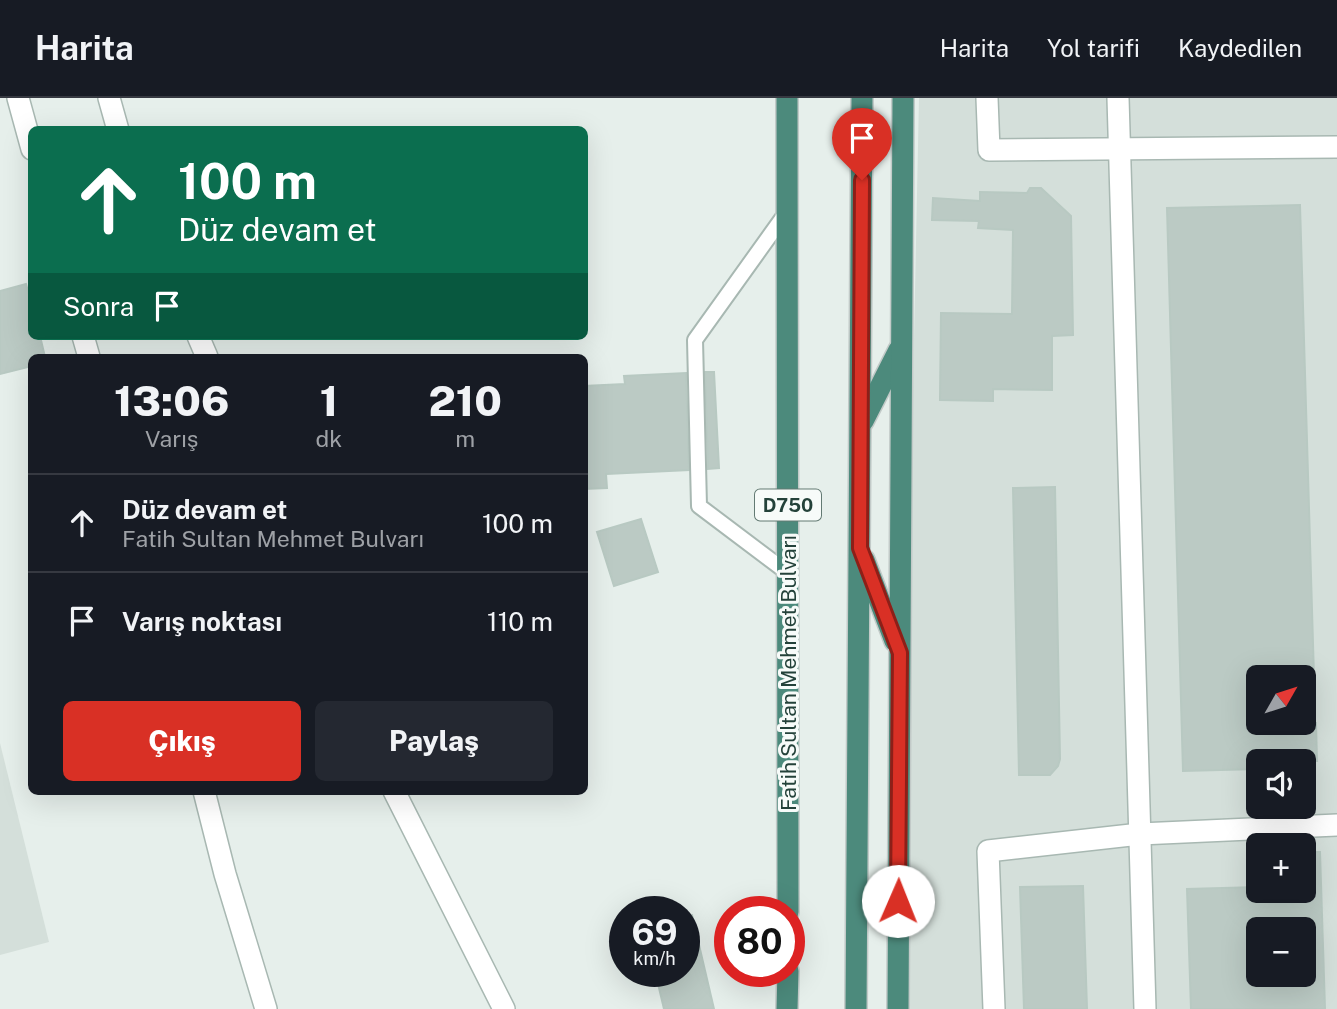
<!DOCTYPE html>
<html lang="tr">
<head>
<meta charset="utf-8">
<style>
  body { margin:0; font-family:"Public Sans",sans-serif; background:#242831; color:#f1f3f6; height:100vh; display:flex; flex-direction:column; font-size:26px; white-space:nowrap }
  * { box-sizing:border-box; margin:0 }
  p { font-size:23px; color:#9ea1a6 }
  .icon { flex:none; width:38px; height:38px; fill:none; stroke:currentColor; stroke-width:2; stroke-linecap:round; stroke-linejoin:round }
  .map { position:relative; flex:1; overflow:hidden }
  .side { position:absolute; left:28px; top:256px; width:560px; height:441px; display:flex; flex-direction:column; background:#171b24; border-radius:10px; box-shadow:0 7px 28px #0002 }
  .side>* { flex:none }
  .top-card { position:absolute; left:28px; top:28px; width:560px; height:214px; border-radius:10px; box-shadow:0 7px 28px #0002; background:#0b6e4f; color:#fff; overflow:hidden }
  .needle { width:46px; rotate:51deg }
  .tools { position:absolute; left:1246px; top:567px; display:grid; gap:14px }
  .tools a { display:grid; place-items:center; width:70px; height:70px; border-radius:10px; background:#171b24; box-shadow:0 7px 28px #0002; font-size:35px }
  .speed { position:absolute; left:609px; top:798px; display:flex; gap:14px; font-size:35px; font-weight:700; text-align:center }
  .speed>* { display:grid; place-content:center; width:91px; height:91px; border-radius:50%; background:#171b24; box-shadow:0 7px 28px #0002; line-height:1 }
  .speed small { font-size:18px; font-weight:400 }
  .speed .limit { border:10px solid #d22; background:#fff; color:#111 }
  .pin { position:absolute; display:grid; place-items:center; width:60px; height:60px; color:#fff; margin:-72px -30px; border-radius:50% 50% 50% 0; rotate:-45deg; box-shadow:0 0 7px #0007 }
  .pin .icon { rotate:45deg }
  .me { position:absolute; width:77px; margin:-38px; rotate:1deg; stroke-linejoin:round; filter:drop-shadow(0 0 5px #0008) }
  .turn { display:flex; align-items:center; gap:24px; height:147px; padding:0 35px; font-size:32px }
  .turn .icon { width:91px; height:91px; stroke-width:2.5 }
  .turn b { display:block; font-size:49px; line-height:60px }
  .then { display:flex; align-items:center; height:66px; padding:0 35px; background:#0003; gap:14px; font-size:26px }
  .eta { display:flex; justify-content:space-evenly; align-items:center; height:119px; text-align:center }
  .eta b { font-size:42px; font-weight:800; line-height:49px }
  .action { display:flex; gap:14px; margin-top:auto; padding:14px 35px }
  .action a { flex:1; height:80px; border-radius:10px; background:#d93025; color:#fff; font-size:28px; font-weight:800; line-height:80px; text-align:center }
  .action a+a { background:#242831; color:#f1f3f6 }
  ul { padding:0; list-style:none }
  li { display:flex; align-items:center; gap:21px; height:98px; padding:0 35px; border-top:2px solid #363941 }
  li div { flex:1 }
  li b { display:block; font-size:26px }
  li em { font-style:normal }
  header { display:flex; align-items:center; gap:42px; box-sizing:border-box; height:98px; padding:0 35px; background:#171b24; border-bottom:2px solid #363941 }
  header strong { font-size:33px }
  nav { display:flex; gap:38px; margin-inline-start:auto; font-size:24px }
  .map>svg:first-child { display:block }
  .built { fill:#d4dfda; fill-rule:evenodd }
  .building { fill:#bbcac4; stroke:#b8c9c2; stroke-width:2; fill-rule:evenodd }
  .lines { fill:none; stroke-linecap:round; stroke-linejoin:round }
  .service-casing { stroke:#a8b8b2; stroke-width:18 }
  .minor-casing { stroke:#a8b8b2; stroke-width:24 }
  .tertiary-casing { stroke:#a8b8b2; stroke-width:24 }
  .trunk-casing { stroke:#c2cac8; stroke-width:24 }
  .service { stroke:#fff; stroke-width:14 }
  .minor { stroke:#fff; stroke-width:21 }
  .tertiary { stroke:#fff; stroke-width:21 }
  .trunk { stroke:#4c8a7c; stroke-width:21 }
  .route-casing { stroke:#8d1f18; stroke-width:18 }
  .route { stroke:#d93025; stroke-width:12 }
  .labels { text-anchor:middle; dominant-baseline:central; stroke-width:6; stroke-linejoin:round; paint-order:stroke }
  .shield { fill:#f7fbf9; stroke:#637a73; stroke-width:2 }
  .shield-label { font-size:19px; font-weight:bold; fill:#24423a }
  .street-label { font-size:21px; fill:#24423a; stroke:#f7fbf9 }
</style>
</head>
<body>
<header>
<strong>Harita</strong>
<nav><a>Harita</a><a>Yol tarifi</a><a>Kaydedilen</a></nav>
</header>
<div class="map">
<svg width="1337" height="911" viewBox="0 0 1337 911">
  <rect width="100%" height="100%" fill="#e6efeb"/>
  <!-- built -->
  <g class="built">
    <path d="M919,0H1337V911H905V676ZM1258,579H1304V625H1258ZM1258,663H1304V709H1258ZM1258,747H1304V793H1258ZM1258,831H1304V877H1258Z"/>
    <path d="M0,645L49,844L0,857Z"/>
  </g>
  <!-- building -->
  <g class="building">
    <path d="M1030,90H1041L1071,118L1073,237L1052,238V292L993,291V303L940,302L941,215L1012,216L1013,132L978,130L979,123L932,122L933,100L980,103V94L1027,95Z"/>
    <path d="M1300,107L1314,579H1258V625H1316L1317,663H1258V671L1183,673L1167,110Z"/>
    <path d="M26,186L32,208V238H40L45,259H32V268L0,276V193Z"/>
    <path d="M705,274H714L719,370L708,371Z"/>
    <path d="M686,275L689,372L606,376L607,390L584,391V288L625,286L624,278Z"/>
    <path d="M1055,389L1060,661L1058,668L1050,677H1019L1013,390Z"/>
    <path d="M641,421L658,474L614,488L597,434Z"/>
    <path d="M1304,754H1320L1325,911H1191L1187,791L1258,789V793H1304ZM1258,831H1304V877H1258Z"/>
    <path d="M1083,788L1087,911H1024L1020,789Z"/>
    <path d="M692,817L714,911H664L655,873H684V818Z"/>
  </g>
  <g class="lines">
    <defs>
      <path id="service" d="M786,115L695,242L699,408L788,475"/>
      <g id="minor">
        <path d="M109,0L118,32"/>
        <path d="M987,0L989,52L1337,49"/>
        <path d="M1118,0L1145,911"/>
        <path d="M198,238L207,259"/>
        <path d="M394,693L504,911"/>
        <path d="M994,911L988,753L1140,736L1337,727"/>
      </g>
      <g id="tertiary">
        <path d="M18,0L32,51"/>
        <path d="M83,238L89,259"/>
        <path d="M204,693L225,776L266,911"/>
      </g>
      <g id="trunk">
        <path d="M787,0L788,814"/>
        <path d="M863,323L899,252"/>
        <path d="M864,462L895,543"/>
        <path d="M787,911L788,873"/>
        <path d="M856,911L862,0"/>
        <path d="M898,911L903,0"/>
      </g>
    </defs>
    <!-- service casing -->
    <use href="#service" class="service-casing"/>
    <!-- minor casing -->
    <use href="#minor" class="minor-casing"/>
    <!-- tertiary casing -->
    <use href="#tertiary" class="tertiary-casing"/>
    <!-- trunk casing -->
    <use href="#trunk" class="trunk-casing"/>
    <!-- service -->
    <use href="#service" class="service"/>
    <!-- minor -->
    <use href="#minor" class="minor"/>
    <!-- tertiary -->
    <use href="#tertiary" class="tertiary"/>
    <!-- trunk -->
    <use href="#trunk" class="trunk"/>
  </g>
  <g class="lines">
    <defs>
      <path id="route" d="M862,82L860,450L900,555L898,803"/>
    </defs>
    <!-- route casing -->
    <use href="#route" class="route-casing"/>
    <!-- route -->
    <use href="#route" class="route"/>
  </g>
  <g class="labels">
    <!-- shield labels -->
    <rect class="shield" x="755" y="391.5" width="66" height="31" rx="5"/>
    <g class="shield-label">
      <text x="788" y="407">D750</text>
    </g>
    <!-- street labels -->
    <g class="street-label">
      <text transform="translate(788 575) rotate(-90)">Fatih Sultan Mehmet Bulvarı</text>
    </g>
  </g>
</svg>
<div class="tools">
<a><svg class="needle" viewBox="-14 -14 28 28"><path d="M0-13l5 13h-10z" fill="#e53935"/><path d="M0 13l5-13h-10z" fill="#9ea1a6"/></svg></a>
<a><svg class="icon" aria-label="sound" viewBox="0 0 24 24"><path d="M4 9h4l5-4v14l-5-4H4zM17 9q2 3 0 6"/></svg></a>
<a>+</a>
<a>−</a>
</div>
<div class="speed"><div>69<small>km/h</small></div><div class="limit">80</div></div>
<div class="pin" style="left:862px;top:82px;background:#d93025"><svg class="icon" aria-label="arrive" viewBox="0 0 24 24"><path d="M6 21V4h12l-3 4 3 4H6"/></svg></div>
<svg class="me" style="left:898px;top:803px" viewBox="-20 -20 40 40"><circle r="19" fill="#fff"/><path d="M0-13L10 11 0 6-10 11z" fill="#d93025"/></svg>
<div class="top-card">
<div class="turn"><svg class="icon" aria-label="ahead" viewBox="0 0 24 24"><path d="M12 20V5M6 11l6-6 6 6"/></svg><div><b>100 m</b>Düz devam et</div></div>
<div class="then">Sonra<svg class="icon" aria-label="arrive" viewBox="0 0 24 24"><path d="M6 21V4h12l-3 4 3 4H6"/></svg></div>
</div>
<section class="side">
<div class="eta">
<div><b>13:06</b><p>Varış</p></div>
<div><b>1</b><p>dk</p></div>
<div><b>210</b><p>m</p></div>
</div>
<ul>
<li><svg class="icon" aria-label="ahead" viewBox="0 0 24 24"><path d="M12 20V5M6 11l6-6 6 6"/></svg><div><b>Düz devam et</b><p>Fatih Sultan Mehmet Bulvarı</p></div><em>100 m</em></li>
<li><svg class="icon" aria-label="arrive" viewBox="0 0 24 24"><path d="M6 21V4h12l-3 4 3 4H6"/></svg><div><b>Varış noktası</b></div><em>110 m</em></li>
</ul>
<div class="action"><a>Çıkış</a><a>Paylaş</a></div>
</section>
</div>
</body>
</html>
